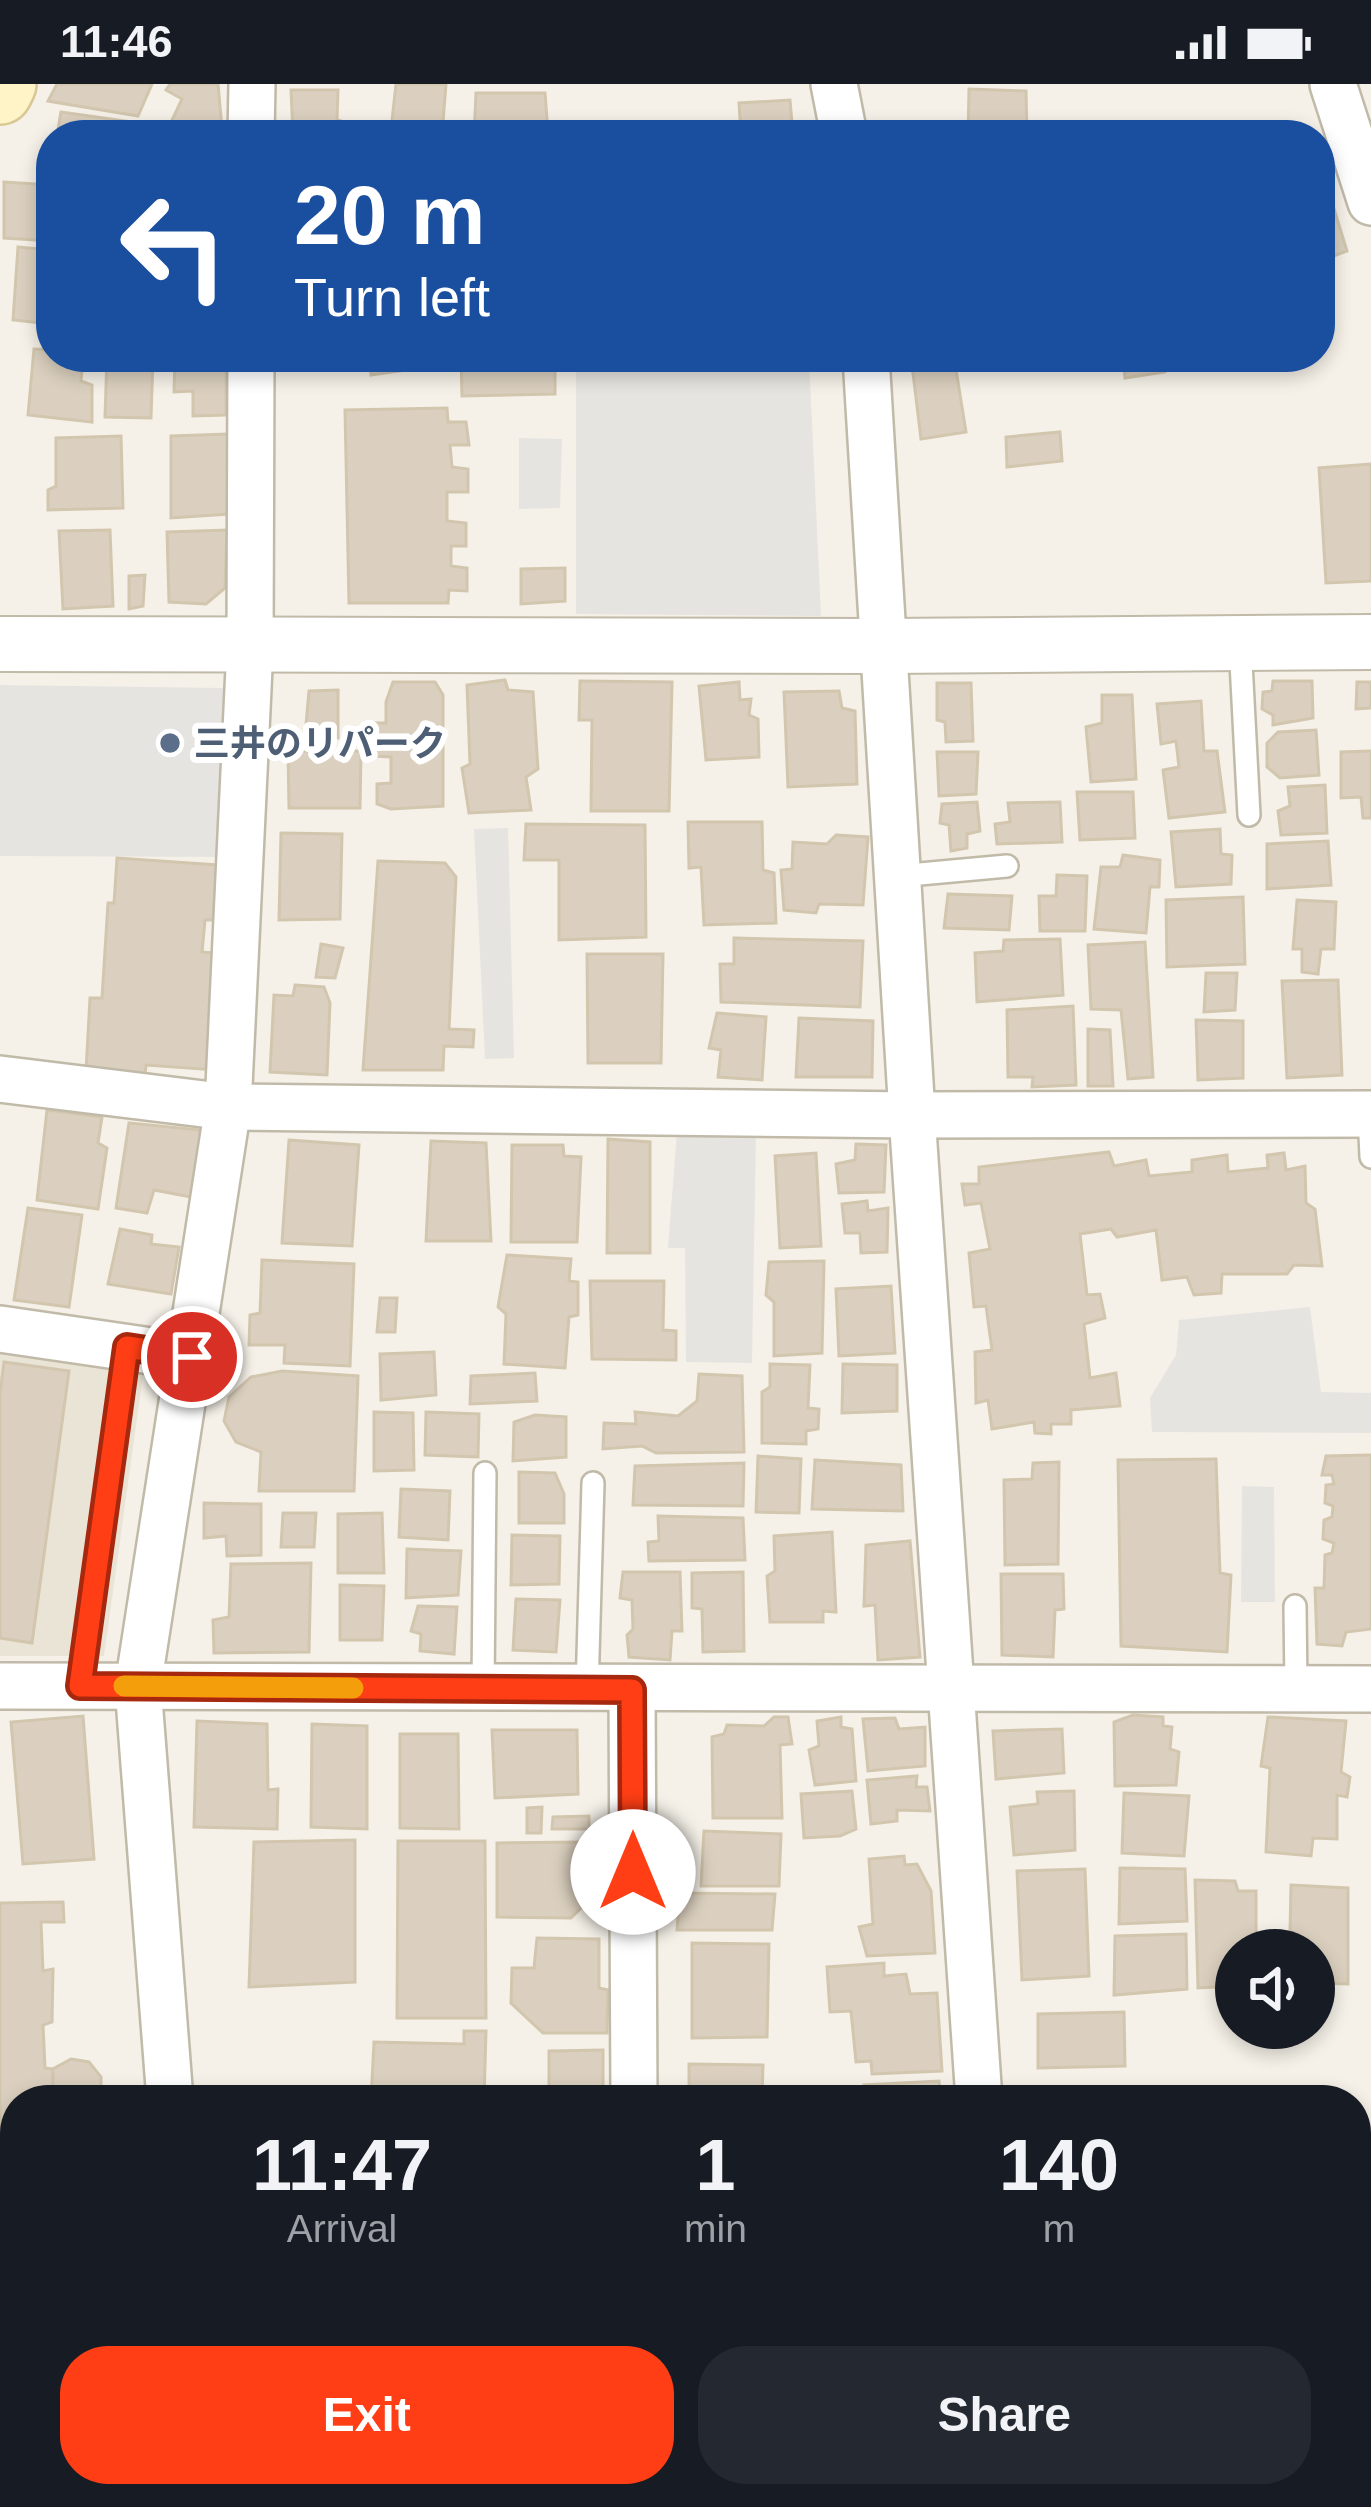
<!DOCTYPE html>
<html lang="en">
<head>
<meta charset="utf-8">
<style>
  body { margin:0; font-family:Helvetica,"Noto Sans JP",sans-serif; background:#242831; color:#f1f3f6; height:100vh; display:flex; flex-direction:column; font-size:45px; white-space:nowrap }
  * { box-sizing:border-box; margin:0 }
  p { font-size:39px; color:#9ea1a6 }
  .icon { flex:none; width:66px; height:66px; fill:none; stroke:currentColor; stroke-width:2; stroke-linecap:round; stroke-linejoin:round }
  .map { position:relative; flex:1; overflow:hidden }
  .panel { position:absolute; left:0px; top:2001px; width:1371px; height:423px; display:flex; flex-direction:column; background:#171b24; border-radius:48px 48px 0 0; box-shadow:0 6px 18px #0003 }
  .panel>* { flex:none }
  .hud { position:absolute; left:36px; top:36px; width:1299px; height:252px; border-radius:48px; box-shadow:0 6px 18px #0003; background:#1a4fa0; color:#fff; overflow:hidden }
  .buttons { position:absolute; left:1215px; top:1845px; display:grid; gap:24px }
  .buttons a { display:grid; place-items:center; width:120px; height:120px; border-radius:50%; background:#171b24; box-shadow:0 6px 18px #0003; font-size:60px }
  .pin { position:absolute; display:grid; place-items:center; width:102px; height:102px; color:#fff; margin:-51px; border:6px solid #fff; border-radius:50%; box-shadow:0 3px 12px #0007 }
  .me { position:absolute; width:132px; margin:-66px; rotate:0deg; stroke-linejoin:round; filter:drop-shadow(0 0 9px #0008) }
  .turn { display:flex; align-items:center; gap:42px; height:252px; padding:0 60px; font-size:54px }
  .turn .icon { width:156px; height:156px; stroke-width:2.5 }
  .turn b { display:block; font-size:84px; line-height:102px }
  .eta { display:flex; justify-content:space-evenly; align-items:center; height:204px; text-align:center }
  .eta b { font-size:72px; font-weight:700; line-height:84px }
  .action { display:flex; gap:24px; margin-top:auto; padding:24px 60px }
  .action a { flex:1; height:138px; border-radius:48px; background:#ff3e15; color:#fff; font-size:48px; font-weight:700; line-height:138px; text-align:center }
  .action a+a { background:#242831; color:#f1f3f6 }
  .status { display:flex; justify-content:space-between; align-items:center; height:84px; padding:0 60px; background:#171b24; direction:ltr }
  .status svg { height:33px; fill:currentColor }
  .map>svg:first-child { display:block }
  .residential { fill:#e9e4d5 }
  .parking { fill:#e6e4e0 }
  .building { fill:#dbd0bf; stroke:#d3c6ae; stroke-width:3 }
  .lines { fill:none; stroke-linecap:round; stroke-linejoin:round }
  .service-casing { stroke:#c1baa9; stroke-width:26 }
  .minor-casing { stroke:#c1baa9; stroke-width:50 }
  .tertiary-casing { stroke:#c1baa9; stroke-width:58 }
  .secondary-casing { stroke:#d9c894; stroke-width:68 }
  .service { stroke:#fff; stroke-width:21 }
  .minor { stroke:#fff; stroke-width:45 }
  .tertiary { stroke:#fff; stroke-width:54 }
  .secondary { stroke:#fff3c8; stroke-width:63 }
  .route-casing { stroke:#a6280e; stroke-width:30 }
  .route { stroke:#ff3e15; stroke-width:21 }
  .slow { stroke:#f59e0b; stroke-width:21 }
  .service-dot { fill:#5c6f8a; stroke:#fff; stroke-width:4.5 }
  .labels { text-anchor:middle; dominant-baseline:central; stroke-width:12; stroke-linejoin:round; paint-order:stroke }
  .service-label { font-size:36px; font-weight:bold; fill:#4e5e75; stroke:#fff; text-anchor:start }
</style>
</head>
<body>
<div class="status"><b>11:46</b><svg viewBox="0 0 49 12"><path d="M0 12V9h3v3zM5 12V6h3v6zM10 12V3h3v9zM15 12V0h3v12zM26 1h20v11H26zM47 4h2v5h-2z"/></svg></div>
<div class="map">
<svg width="1371" height="2423" viewBox="0 0 1371 2423">
  <rect width="100%" height="100%" fill="#f5f1e8"/>
  <!-- residential -->
  <path class="residential" d="M0,1262L144,1284L104,1572H0Z"/>
  <!-- parking -->
  <g class="parking">
    <path d="M576,273H809L821,532L576,530Z"/>
    <path d="M519,354L562,355L560,424L519,425Z"/>
    <path d="M0,601L222,604L238,625L230,773L0,772Z"/>
    <path d="M508,744L514,974L485,975L474,745Z"/>
    <path d="M677,1047H756L752,1279L686,1278L685,1164H668Z"/>
    <path d="M1310,1223L1321,1308L1371,1309V1349L1152,1348L1150,1314L1176,1271L1179,1236Z"/>
    <path d="M1242,1402L1274,1403L1275,1518H1241Z"/>
  </g>
  <!-- building -->
  <g class="building">
    <path d="M57,0H152L138,32L48,17Z"/>
    <path d="M170,0H218L222,44L219,51H165L182,15L166,6Z"/>
    <path d="M396,0H446L442,51H364L365,44L391,46Z"/>
    <path d="M969,5L1026,7L1027,51H968Z"/>
    <path d="M291,6H338L337,36L349,39V51H293Z"/>
    <path d="M476,9H545L548,48L474,51Z"/>
    <path d="M790,16L793,51H741L739,19Z"/>
    <path d="M61,28L146,40L144,51H57Z"/>
    <path d="M1320,79L1347,167L1320,177Z"/>
    <path d="M4,98L51,101V157L4,154Z"/>
    <path d="M18,163L51,166V240L13,236Z"/>
    <path d="M34,265L51,266V273H83L81,297L92,301V338L28,331Z"/>
    <path d="M107,273H153L151,334L105,333Z"/>
    <path d="M175,273H226V331L193,332V307L174,308Z"/>
    <path d="M370,273H427V283L371,291Z"/>
    <path d="M461,273H555V310L462,312Z"/>
    <path d="M911,273H954L966,348L921,355Z"/>
    <path d="M1123,273H1210V274L1169,277L1165,288L1125,294Z"/>
    <path d="M447,324L448,338H466L469,361H450L452,383L468,385V408H447V437L466,439V462H451V482L467,484V507L449,506L448,519H349L345,326Z"/>
    <path d="M1060,348L1062,377L1007,383L1006,353Z"/>
    <path d="M228,350L229,430L171,434V352Z"/>
    <path d="M121,352L123,424L48,426V406L56,402V354Z"/>
    <path d="M1371,380V497L1326,499L1319,384Z"/>
    <path d="M110,446L113,522L63,525L59,447Z"/>
    <path d="M227,446L225,504L206,520L169,518L167,448Z"/>
    <path d="M565,484V517L521,520V485Z"/>
    <path d="M145,491L143,522L129,525V492Z"/>
    <path d="M505,596L508,606L533,608L538,685L526,693L531,726L469,729L462,684L470,680L467,601Z"/>
    <path d="M580,597L672,598L669,727H591L592,636H579Z"/>
    <path d="M1273,597H1312L1313,634L1273,641V631L1262,625L1263,608L1272,607Z"/>
    <path d="M393,598H435L443,611V722L391,725L377,720V700L391,699V673L374,672L373,639H386V618Z"/>
    <path d="M739,598L740,616L751,615L749,631L758,635L759,673L706,676L699,602Z"/>
    <path d="M1357,598H1371V624L1356,625Z"/>
    <path d="M937,599H971L973,657L946,658L945,638L937,636Z"/>
    <path d="M338,606V654L305,652L309,607Z"/>
    <path d="M839,607L842,624L855,627L857,700L788,703L784,608Z"/>
    <path d="M1102,611H1132L1136,695L1091,698L1086,643L1102,639Z"/>
    <path d="M1201,617L1204,667H1217L1225,728L1169,734L1163,686L1179,683L1176,657L1161,660L1157,620Z"/>
    <path d="M1316,646L1319,691L1280,694L1267,683V659L1278,648Z"/>
    <path d="M288,667H361L360,724H289Z"/>
    <path d="M1371,667V734H1363L1361,713L1341,714V668Z"/>
    <path d="M937,668H978L976,710L939,712Z"/>
    <path d="M1325,701L1327,749L1281,751L1278,727L1290,722L1288,703Z"/>
    <path d="M1077,708H1133L1135,754L1080,756Z"/>
    <path d="M977,718L980,747L967,750V764L951,767L949,741L940,739L942,720Z"/>
    <path d="M1060,718L1062,758L997,760L995,740L1010,738L1008,719Z"/>
    <path d="M688,738H762L763,786L774,789L776,839L704,841L701,783L689,784Z"/>
    <path d="M526,740L645,741L646,853L559,856V776H524Z"/>
    <path d="M1220,745L1221,770L1232,771L1231,800L1176,803L1171,748Z"/>
    <path d="M281,749L342,750L340,835L279,836Z"/>
    <path d="M836,751L868,753L863,821L819,820L816,829L784,826L781,786L792,785L793,758L827,760Z"/>
    <path d="M1328,757L1331,801L1267,805V760Z"/>
    <path d="M1123,771L1160,776L1159,803H1150L1146,849L1094,845L1101,783H1120Z"/>
    <path d="M117,774L217,781L213,836H205L202,868L214,869L209,934H218L215,986L146,981L145,991L86,987L90,914H102L108,819H114Z"/>
    <path d="M378,777L445,779L456,793L449,945L474,946L473,963L444,962L443,986H363Z"/>
    <path d="M1057,791L1087,792L1085,847H1040L1039,812H1056Z"/>
    <path d="M948,810L1012,812L1009,846L944,844Z"/>
    <path d="M1243,813L1245,880L1167,883L1166,816Z"/>
    <path d="M1297,816L1336,818L1334,865H1321L1318,890L1302,888V865H1293Z"/>
    <path d="M734,854L863,857L860,923L721,918L720,880H734Z"/>
    <path d="M1060,855L1063,911L977,918L975,869L1003,867L1004,856Z"/>
    <path d="M1145,858L1153,993L1128,995L1121,926L1091,925L1088,861Z"/>
    <path d="M321,860L343,864L335,894L316,893Z"/>
    <path d="M587,870H663L661,979H588Z"/>
    <path d="M1206,889H1237L1235,926L1204,928Z"/>
    <path d="M1338,896L1342,991L1287,994L1282,897Z"/>
    <path d="M295,901L324,903L330,919L327,991L270,988L274,911L293,912Z"/>
    <path d="M1073,922L1076,1001L1032,1003L1033,993H1008L1007,926Z"/>
    <path d="M717,929L766,933L762,996L718,993L721,966L709,964Z"/>
    <path d="M799,934L873,937L872,993H796Z"/>
    <path d="M1196,936L1243,937V994L1198,996Z"/>
    <path d="M1088,945L1110,946L1113,1002H1088Z"/>
    <path d="M47,1026L102,1033L98,1059L107,1064L98,1125L37,1116Z"/>
    <path d="M129,1039L201,1046L191,1113L154,1106L147,1129L116,1124Z"/>
    <path d="M608,1055L650,1058V1169H607Z"/>
    <path d="M289,1056L359,1061L352,1162L282,1159Z"/>
    <path d="M431,1057L486,1059L491,1157H426Z"/>
    <path d="M856,1060L886,1061L884,1108L839,1109L836,1080L855,1076Z"/>
    <path d="M512,1061H563L564,1072L581,1073L577,1158H511Z"/>
    <path d="M1109,1068L1114,1082L1146,1076L1149,1092L1192,1088V1076L1227,1071L1228,1088L1268,1084L1267,1071L1284,1069L1286,1086L1305,1082L1306,1119L1315,1125L1322,1182L1294,1181L1287,1190H1222L1221,1209L1194,1211L1187,1193L1162,1196L1156,1146L1117,1153L1111,1145L1080,1150L1087,1211L1100,1210L1105,1234L1084,1240L1090,1294L1116,1289L1120,1322L1071,1326V1340H1051V1350L1035,1349L1034,1338L992,1345L988,1316L976,1319L975,1268L992,1266L986,1222L974,1223L969,1169L990,1165L981,1119L965,1121L962,1100H979V1083Z"/>
    <path d="M816,1069L821,1162L780,1164L775,1072Z"/>
    <path d="M867,1117L868,1127L888,1124L887,1168L861,1169L860,1149H845L842,1120Z"/>
    <path d="M28,1124L82,1131L69,1223L14,1216Z"/>
    <path d="M120,1145L152,1151L151,1160L179,1163L171,1210L108,1200Z"/>
    <path d="M507,1171L571,1175L569,1197L578,1198V1231L569,1233L565,1284L504,1280L506,1230L498,1223Z"/>
    <path d="M262,1176L354,1180L350,1282L284,1279L285,1261H249L250,1231L260,1229Z"/>
    <path d="M824,1177L822,1269L774,1272V1218L766,1211L769,1178Z"/>
    <path d="M590,1197H664L663,1246L676,1247V1276L592,1275Z"/>
    <path d="M891,1202L895,1269L839,1272L836,1205Z"/>
    <path d="M380,1214H397L395,1248H377Z"/>
    <path d="M434,1268L436,1311L381,1316L380,1270Z"/>
    <path d="M4,1278L69,1287L32,1559L0,1554V1309Z"/>
    <path d="M770,1280L810,1281L808,1324L819,1325L818,1345L806,1347V1360L762,1359V1308L770,1303Z"/>
    <path d="M843,1280L897,1281V1327L842,1329Z"/>
    <path d="M282,1287L358,1292L354,1407H259L261,1368L236,1358L224,1337L229,1313L251,1293Z"/>
    <path d="M535,1289L537,1317L470,1320L471,1292Z"/>
    <path d="M699,1290L742,1292L744,1368L656,1369L642,1362L603,1365L604,1339L636,1340L635,1328L678,1332L697,1317Z"/>
    <path d="M374,1328L413,1329L414,1386L374,1387Z"/>
    <path d="M426,1328L479,1330L478,1373L425,1371Z"/>
    <path d="M535,1331L566,1333V1373L513,1377L514,1338Z"/>
    <path d="M1371,1371V1545L1346,1548L1342,1562L1317,1560L1315,1504H1324L1325,1471L1332,1469L1334,1459L1323,1455L1324,1436L1332,1433L1333,1422L1325,1419L1326,1401L1334,1400L1332,1391H1322L1326,1372Z"/>
    <path d="M758,1372L801,1375L799,1429L756,1428Z"/>
    <path d="M1216,1375L1220,1489L1231,1491L1227,1568L1121,1562L1118,1376Z"/>
    <path d="M815,1376L901,1381L903,1427L812,1425Z"/>
    <path d="M1059,1378L1058,1480L1005,1481L1004,1396L1032,1395L1033,1379Z"/>
    <path d="M744,1379L743,1422L633,1421L635,1382Z"/>
    <path d="M519,1388L555,1389L564,1410V1439H519Z"/>
    <path d="M401,1405L450,1407L448,1456L399,1453Z"/>
    <path d="M204,1419L261,1420V1471L227,1472L226,1452L204,1454Z"/>
    <path d="M283,1429H316L314,1463H281Z"/>
    <path d="M382,1429L384,1489H338V1430Z"/>
    <path d="M658,1432L743,1434L745,1476L649,1477L648,1458L659,1457Z"/>
    <path d="M832,1448L836,1528L823,1527V1538H770L767,1492L775,1487L774,1452Z"/>
    <path d="M512,1451L560,1452L559,1500L511,1501Z"/>
    <path d="M910,1457L920,1573L878,1576L875,1521L864,1522L866,1461Z"/>
    <path d="M407,1465L461,1467L458,1511L406,1514Z"/>
    <path d="M311,1479L309,1568L214,1569L213,1536L229,1533L231,1480Z"/>
    <path d="M623,1488H680L682,1547H672L670,1576L629,1573L627,1551L633,1545L632,1516L620,1514Z"/>
    <path d="M743,1488L744,1567L703,1568L702,1525L692,1524V1489Z"/>
    <path d="M1001,1490H1063L1064,1525L1055,1526L1053,1573L1002,1571Z"/>
    <path d="M340,1501L384,1502L382,1556H340Z"/>
    <path d="M516,1515L560,1516L556,1568L513,1566Z"/>
    <path d="M418,1522L457,1523L454,1570L420,1567L421,1550L411,1547Z"/>
    <path d="M1133,1631L1163,1633V1642L1172,1643L1170,1665L1179,1668L1176,1701L1115,1702L1114,1638Z"/>
    <path d="M83,1632L94,1775L23,1780L11,1638Z"/>
    <path d="M774,1633H788L792,1660L780,1661L782,1734H713L712,1653L724,1650L727,1641L764,1642Z"/>
    <path d="M841,1633V1643L852,1645L856,1697L815,1701L809,1666L819,1662L817,1637Z"/>
    <path d="M1268,1633L1346,1637L1341,1688L1350,1693L1347,1713L1337,1711V1755L1313,1754L1311,1772L1266,1768L1270,1684L1261,1682Z"/>
    <path d="M895,1634L899,1645L925,1643V1682L868,1687L863,1635Z"/>
    <path d="M197,1637L267,1640L268,1706L278,1705L277,1745L194,1743Z"/>
    <path d="M312,1640L367,1642V1745L311,1743Z"/>
    <path d="M1062,1645L1064,1689L996,1695L993,1647Z"/>
    <path d="M492,1646H577L578,1710L495,1714Z"/>
    <path d="M400,1650H458L459,1745L400,1744Z"/>
    <path d="M917,1692L916,1703H927L930,1727L897,1726V1737L871,1740L867,1696Z"/>
    <path d="M852,1707L856,1745L840,1752L804,1754L801,1710Z"/>
    <path d="M1074,1707L1075,1766L1014,1771L1010,1723L1038,1720L1037,1708Z"/>
    <path d="M1124,1709L1189,1712L1184,1772L1122,1769Z"/>
    <path d="M542,1723L541,1749H527V1724Z"/>
    <path d="M589,1732V1745H552L553,1733Z"/>
    <path d="M704,1747L781,1750L779,1802H701Z"/>
    <path d="M355,1756V1898L249,1903L254,1758Z"/>
    <path d="M398,1757H485L486,1934H397Z"/>
    <path d="M582,1758L584,1767H601V1796L593,1795L591,1814L571,1834L497,1833V1759Z"/>
    <path d="M904,1772L905,1781L917,1780L931,1807L935,1869L867,1872L859,1843L873,1840L869,1775Z"/>
    <path d="M1120,1784L1185,1785L1187,1837L1119,1840Z"/>
    <path d="M1085,1785L1089,1892L1022,1896L1017,1787Z"/>
    <path d="M1195,1796L1235,1797L1238,1807H1256V1866H1236V1902L1198,1904Z"/>
    <path d="M1291,1801L1348,1804V1900L1314,1899V1866H1275L1277,1848H1290Z"/>
    <path d="M680,1809L775,1810L772,1846H677Z"/>
    <path d="M63,1818L64,1838H41L43,1887L53,1885L52,1938L43,1941L45,1984L53,1985V2016H15V2168L0,2169V1819Z"/>
    <path d="M1186,1850L1187,1905L1114,1911L1115,1852Z"/>
    <path d="M537,1854L599,1855V1904L608,1906L607,1949H543L511,1919L512,1884H534Z"/>
    <path d="M692,1859L769,1860L767,1953L692,1954Z"/>
    <path d="M884,1879V1892L906,1890L910,1910L937,1909L942,1987L872,1990L871,1977L856,1978L851,1927L830,1928L827,1883Z"/>
    <path d="M1124,1928L1125,1982L1038,1984V1930Z"/>
    <path d="M464,1947H486L484,2016H371L374,1958L464,1960Z"/>
    <path d="M603,1966V2016H549V1967Z"/>
    <path d="M71,1975L89,1978L101,1993V2016H53V1985Z"/>
    <path d="M689,1980L763,1981L762,2016H689Z"/>
    <path d="M939,1997L941,2016H865L864,2001Z"/>
    <path d="M1356,2402L1371,2403V2423H1342L1343,2409H1356Z"/>
    <path d="M32,2409H75V2420L32,2423Z"/>
    <path d="M105,2409H174V2421L106,2423Z"/>
    <path d="M270,2409H380L381,2423H271Z"/>
    <rect x="433" y="2409" width="261" height="14"/>
    <path d="M756,2409H956V2420L965,2423H756Z"/>
    <path d="M1045,2409H1097L1098,2423H1046Z"/>
    <path d="M1120,2409H1177L1178,2423H1121Z"/>
    <path d="M1259,2409L1260,2423H1205L1204,2413Z"/>
    <path d="M1302,2409H1332V2423H1303Z"/>
  </g>
  <g class="lines">
    <defs>
      <g id="service">
        <path d="M1240,559L1249,731"/>
        <path d="M898,792L1007,782"/>
        <path d="M1369,1030L1371,1073"/>
        <path d="M1295,1522L1296,1605"/>
        <path d="M80,1602L127,1263"/>
        <path d="M483,1604L485,1389"/>
        <path d="M587,1606L593,1399"/>
      </g>
      <g id="minor">
        <path d="M834,0L844,51"/>
        <path d="M1333,0L1371,118"/>
        <path d="M251,51L252,0"/>
        <path d="M866,273L912,1031L979,2016"/>
        <path d="M0,995L228,1023L912,1031L1371,1030"/>
        <path d="M0,1245L192,1273"/>
        <path d="M0,1602L1371,1605"/>
        <path d="M632,1606L634,2016"/>
        <path d="M170,2016L138,1602L228,1023L250,563L251,273"/>
        <path d="M6,2213L11,2392"/>
        <path d="M1356,2219H1371"/>
        <path d="M203,2409L205,2423"/>
        <path d="M1004,2409V2423"/>
      </g>
      <path id="tertiary" d="M0,560L884,562L1371,558"/>
      <path id="secondary" d="M0,8L4,0"/>
    </defs>
    <!-- service casing -->
    <use href="#service" class="service-casing"/>
    <!-- minor casing -->
    <use href="#minor" class="minor-casing"/>
    <!-- tertiary casing -->
    <use href="#tertiary" class="tertiary-casing"/>
    <!-- secondary casing -->
    <use href="#secondary" class="secondary-casing"/>
    <!-- service -->
    <use href="#service" class="service"/>
    <!-- minor -->
    <use href="#minor" class="minor"/>
    <!-- tertiary -->
    <use href="#tertiary" class="tertiary"/>
    <!-- secondary -->
    <use href="#secondary" class="secondary"/>
  </g>
  <g class="lines">
    <defs>
      <path id="route" d="M192,1273L127,1263L80,1602L632,1606L633,1788"/>
    </defs>
    <!-- route casing -->
    <use href="#route" class="route-casing"/>
    <!-- route -->
    <use href="#route" class="route"/>
    <!-- slow -->
    <path class="slow" d="M124,1602L353,1604"/>
  </g>
  <!-- markers -->
  <circle class="service-dot" cx="170" cy="659" r="12"/>
  <g class="labels">
    <!-- service labels -->
    <g class="service-label">
      <text x="194" y="659">三井のリパーク</text>
    </g>
  </g>
</svg>
<div class="buttons">
<a><svg class="icon" aria-label="sound" viewBox="0 0 24 24"><path d="M4 9h4l5-4v14l-5-4H4zM17 9q2 3 0 6"/></svg></a>
</div>
<div class="pin" style="left:192px;top:1273px;background:#d93025"><svg class="icon" aria-label="arrive" viewBox="0 0 24 24"><path d="M6 21V4h12l-3 4 3 4H6"/></svg></div>
<svg class="me" style="left:633px;top:1788px" viewBox="-20 -20 40 40"><circle r="19" fill="#fff"/><path d="M0-13L10 11 0 6-10 11z" fill="#ff3e15"/></svg>
<div class="hud">
<div class="turn"><svg class="icon" aria-label="left" viewBox="0 0 24 24"><path d="M17 20v-9H6M10 6l-5 5 5 5"/></svg><div><b>20 m</b>Turn left</div></div>
</div>
<section class="panel">
<div class="eta">
<div><b>11:47</b><p>Arrival</p></div>
<div><b>1</b><p>min</p></div>
<div><b>140</b><p>m</p></div>
</div>
<div class="action"><a>Exit</a><a>Share</a></div>
</section>
</div>
</body>
</html>
